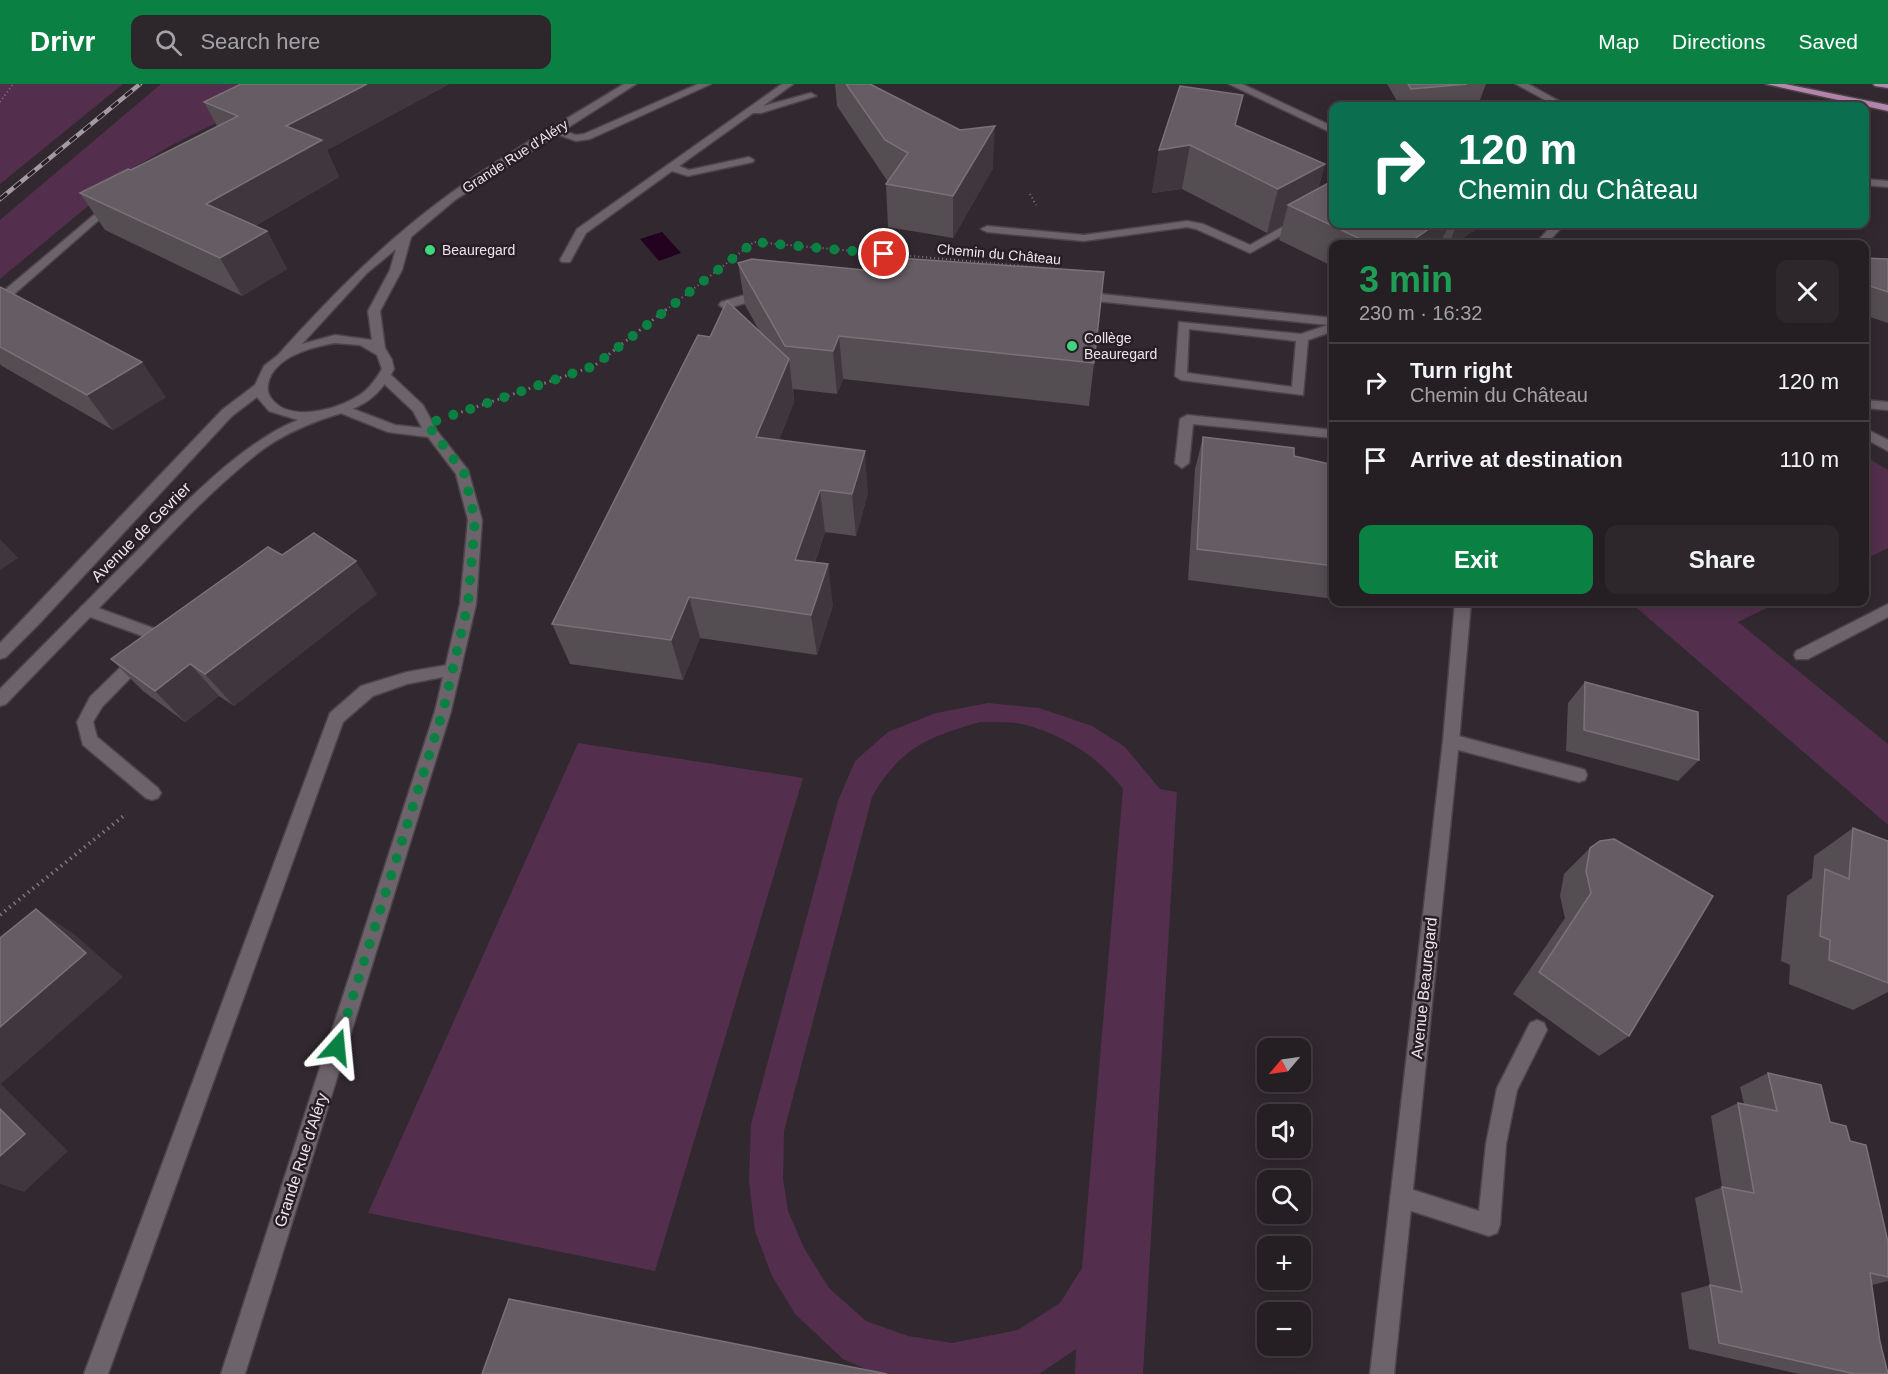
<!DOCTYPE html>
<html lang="en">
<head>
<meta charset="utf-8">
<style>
  body { margin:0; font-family:Helvetica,sans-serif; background:#2d272b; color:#f1f3f6; height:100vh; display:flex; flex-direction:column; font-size:22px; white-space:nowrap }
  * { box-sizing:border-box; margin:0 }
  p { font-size:20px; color:#a3a2a6 }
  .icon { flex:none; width:33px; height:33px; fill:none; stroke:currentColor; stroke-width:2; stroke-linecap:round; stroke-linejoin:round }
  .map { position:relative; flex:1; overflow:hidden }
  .panel { position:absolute; left:1329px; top:156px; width:540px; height:366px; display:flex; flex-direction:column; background:#251f23; border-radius:12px; box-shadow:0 3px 15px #0003,0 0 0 2px #423d41 }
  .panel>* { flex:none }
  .top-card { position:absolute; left:1329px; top:18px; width:540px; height:126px; border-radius:12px; box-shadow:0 3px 15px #0003,0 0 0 2px #423d41; background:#0b6e4f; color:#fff; overflow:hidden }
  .needle { width:39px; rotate:241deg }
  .controls { position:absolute; left:1257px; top:954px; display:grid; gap:12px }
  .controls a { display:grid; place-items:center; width:54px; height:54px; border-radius:12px; background:#251f23; box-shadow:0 3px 15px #0003,0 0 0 2px #423d41; font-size:30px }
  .pin { position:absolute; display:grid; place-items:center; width:51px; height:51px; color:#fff; margin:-26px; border:3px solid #fff; border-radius:50%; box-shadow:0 2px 6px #0007 }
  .me { position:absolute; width:66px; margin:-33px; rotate:18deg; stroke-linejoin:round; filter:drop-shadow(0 0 4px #0008) }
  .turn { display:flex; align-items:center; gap:21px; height:126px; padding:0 30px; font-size:27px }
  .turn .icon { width:78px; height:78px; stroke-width:2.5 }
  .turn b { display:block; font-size:42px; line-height:51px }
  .round { display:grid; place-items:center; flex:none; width:63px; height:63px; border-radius:12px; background:#2d272b }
  .head { display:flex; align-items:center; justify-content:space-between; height:102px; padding:0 30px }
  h1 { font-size:36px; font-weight:700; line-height:45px; color:#1e9e55 }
  .primary-button { display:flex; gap:12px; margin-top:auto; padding:12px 30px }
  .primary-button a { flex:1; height:69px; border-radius:12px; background:#0b8043; color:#fff; font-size:24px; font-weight:700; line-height:69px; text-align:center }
  .primary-button a+a { background:#2d272b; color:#f1f3f6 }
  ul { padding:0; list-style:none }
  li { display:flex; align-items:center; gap:18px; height:78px; padding:0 30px; border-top:2px solid #423d41 }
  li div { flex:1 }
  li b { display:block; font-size:22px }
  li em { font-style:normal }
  header { display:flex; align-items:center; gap:36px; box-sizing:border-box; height:84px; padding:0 30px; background:#0b8043; color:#fff }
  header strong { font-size:28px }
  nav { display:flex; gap:33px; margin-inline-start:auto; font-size:21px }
  .search { width:420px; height:54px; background:#2d272b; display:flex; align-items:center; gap:15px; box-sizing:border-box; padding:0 21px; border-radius:12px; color:#a3a2a6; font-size:22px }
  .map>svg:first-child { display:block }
  .green { fill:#532f4d; fill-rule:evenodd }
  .water { fill:#22021e }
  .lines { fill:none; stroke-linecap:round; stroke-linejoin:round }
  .service-casing { stroke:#4b454a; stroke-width:3 }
  .minor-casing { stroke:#4b454a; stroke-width:3 }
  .tertiary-casing { stroke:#4b454a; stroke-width:3 }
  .trunk-casing { stroke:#4b454a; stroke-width:3 }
  .path-far2 { stroke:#7e777d; stroke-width:2; stroke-dasharray:1 3; stroke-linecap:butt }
  .path-far1 { stroke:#7e777d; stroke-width:3; stroke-dasharray:1.5 4; stroke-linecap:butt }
  .path { stroke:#7e777d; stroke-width:4; stroke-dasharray:1.5 4.5; stroke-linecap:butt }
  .service { fill:#6d646b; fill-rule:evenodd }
  .minor { fill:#6d646b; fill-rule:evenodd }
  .tertiary { fill:#6d646b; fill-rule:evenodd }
  .trunk { fill:#b686ae; fill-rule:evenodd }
  .rail-casing { stroke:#a29ca1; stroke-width:4.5 }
  .rail { stroke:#271f25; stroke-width:3; stroke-dasharray:9; stroke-linecap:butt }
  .wall { fill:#544d52 }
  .shaded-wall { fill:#3f373d }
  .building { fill:#655d63; stroke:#7a7278; stroke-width:1.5 }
  .route { stroke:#0b8043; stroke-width:10; stroke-dasharray:0 18 }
  .poi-dot { fill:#3dd77e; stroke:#271f25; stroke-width:2 }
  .labels { text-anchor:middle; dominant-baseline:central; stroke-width:5; stroke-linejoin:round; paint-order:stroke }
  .far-street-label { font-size:14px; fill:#ebe6ea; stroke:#271f25 }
  .far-poi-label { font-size:14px; fill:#ebe6ea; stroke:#271f25; text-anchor:start }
  .street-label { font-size:16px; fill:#ebe6ea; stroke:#271f25 }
</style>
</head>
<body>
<header>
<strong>Drivr</strong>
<div class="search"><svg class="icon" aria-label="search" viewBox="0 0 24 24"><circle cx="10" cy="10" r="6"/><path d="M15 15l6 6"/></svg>Search here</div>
<nav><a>Map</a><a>Directions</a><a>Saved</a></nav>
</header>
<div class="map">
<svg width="1888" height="1290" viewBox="0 0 1888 1290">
  <rect width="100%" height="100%" fill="#31292f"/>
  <!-- green -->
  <g class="green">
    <path d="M0,0H123L0,100Z"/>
    <path d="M161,0H294L172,61L135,83L0,195V136Z"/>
    <path d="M1864,372L1888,386V464L1865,475Z"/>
    <path d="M1630,518H1779L1738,538L1888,660V741Z"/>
    <path d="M988,619L1039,624L1092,642L1125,663L1160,705L1177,708L1143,1290H1075L1076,1265L1039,1290H877L843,1275L795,1230L772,1192L755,1147L749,1097L751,1040L838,717L855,677L888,648L936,629ZM980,638C994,639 1009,637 1022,640C1062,650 1098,672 1123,705L1082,1184L1060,1219L1018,1246L952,1259L908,1252L866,1237L829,1204L804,1164L788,1127L783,1095L784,1047L872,713C900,664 928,653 980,638Z"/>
    <path d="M578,659L803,694L655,1187L368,1129Z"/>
  </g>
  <!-- water -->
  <path class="water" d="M662,148L681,169L659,177L640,155Z"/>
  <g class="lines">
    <defs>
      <g id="service">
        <path d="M782,0H793L763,22L811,9L816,12L761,29H753L679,82L689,86L749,73L754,76L753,78L688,92L672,87L586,149L570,178H562L560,176L577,145Z"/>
        <path d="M1516,0H1528L1568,22H1556Z"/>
        <path d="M1864,95L1888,97V103L1864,101Z"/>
        <path d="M1334,114V122L1250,169L1196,145L1187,143L1084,157L987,148L981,145L987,142L1084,151L1187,137L1203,140L1250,161Z"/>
        <path d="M765,205L771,209L769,212L725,225L719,221L721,218Z"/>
        <path d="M1081,208L1334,234V247L1308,256L1303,311L1181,296L1175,292L1179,238L1301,250L1328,241L1077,215L1075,212ZM1189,245L1296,257L1292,303L1187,289Z"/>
        <path d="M1864,316L1888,318V326L1864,324Z"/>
        <path d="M1187,331L1334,346V354L1193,340L1189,379L1182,384L1175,379L1180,335Z"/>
        <path d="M1864,344L1888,356V367L1864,354Z"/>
        <path d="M87,520L164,548L167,552L164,556L159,558L82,530L79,526L82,522Z"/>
        <path d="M1888,520V533L1808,575H1796L1794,571L1796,567Z"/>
        <path d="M139,569L145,571L147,575L145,579L102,623L93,638L97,653L158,704L161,709L158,714L152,716L146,714L83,661L77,638L90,613L133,571Z"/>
        <path d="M453,580L459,582L461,586L459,590L407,600L373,612L343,638L108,1290H84L330,629L361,602L407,588Z"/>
        <path d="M1451,650L1579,684L1585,686L1587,691L1585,696L1579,698L1451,664L1445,662L1443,657L1445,652Z"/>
        <path d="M1537,936L1544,939L1547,946L1517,1006L1506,1060L1500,1141L1497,1149L1489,1152L1393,1121L1390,1113L1393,1105L1401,1102L1479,1127L1486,1060L1497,1004L1530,939Z"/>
      </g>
      <g id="minor">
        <path d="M698,0H711L590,55L576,57L548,47L553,44L576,51L584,50Z"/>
        <path d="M1229,0H1242L1334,43V50Z"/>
        <path d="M113,115L118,118L117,120L4,219L0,220V210Z"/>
        <path d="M1553,140H1565L1546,160H1535Z"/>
        <path d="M385,289L390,290L423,321L437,347L468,386L482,436L476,520L451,627L245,1290H221L435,627L460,520L468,436L456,390L428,353L388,348L338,328L336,325L343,321L395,341L422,344L413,327L380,296L379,293Z"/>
        <path d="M1455,518H1471L1459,657L1394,1290H1370L1443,657Z"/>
      </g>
      <path id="tertiary" d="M624,0H636L455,116L411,153L402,186L380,227L385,264L392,276L394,285C376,319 358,324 323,335C301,343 281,352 262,366C219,399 180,440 143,479C97,526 51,573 6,620L0,622V605C45,559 90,514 136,468C180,424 240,359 298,336L269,327L257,313L232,332L39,540L6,573L0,575V559L222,326L255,301L264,282L278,271C330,213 384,158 447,112C503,71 565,36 624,0ZM396,165L390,186L368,227L372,256L335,251L302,260L367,189ZM335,259L360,261L377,271L382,285C377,293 372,301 365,307C345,324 290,341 271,314C268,310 267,306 268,301C272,273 312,263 335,259Z"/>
      <g id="trunk">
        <path d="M1766,0H1785L1888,21V27Z"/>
        <path d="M1873,0H1888V4L1875,2Z"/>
      </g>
    </defs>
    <!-- service casing -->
    <use href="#service" class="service-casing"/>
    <!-- minor casing -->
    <use href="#minor" class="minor-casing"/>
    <!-- tertiary casing -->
    <use href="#tertiary" class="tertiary-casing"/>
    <!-- trunk casing -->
    <use href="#trunk" class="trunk-casing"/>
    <!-- path-far2 -->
    <g class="path-far2">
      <path d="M0,18L13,0"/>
      <path d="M1030,110L1036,121"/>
      <path d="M666,226L754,158L1057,185"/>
    </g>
    <!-- path-far1 -->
    <path class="path-far1" d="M456,330L594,282L668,224"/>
    <!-- path -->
    <path class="path" d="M0,831L126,730"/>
    <!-- service -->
    <use href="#service" class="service"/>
    <!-- minor -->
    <use href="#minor" class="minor"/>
    <!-- tertiary -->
    <use href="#tertiary" class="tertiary"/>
    <!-- trunk -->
    <use href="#trunk" class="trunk"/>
    <defs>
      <path id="rail" d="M0,115L140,0"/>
    </defs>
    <!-- rail casing -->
    <use href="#rail" class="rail-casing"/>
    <!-- rail -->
    <use href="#rail" class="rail"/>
  </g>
  <!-- wall -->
  <g class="wall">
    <path d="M241,0H449L327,66L339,93L255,142L267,147L287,185L242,212L105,146L80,109L131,86L217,42L204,18Z"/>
    <path d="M835,0H870L993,84L953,154L888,143L886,100L888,98L837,22Z"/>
    <path d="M1387,0H1486L1478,21L1456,22H1400Z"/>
    <path d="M1237,42L1325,80L1318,105L1334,140H1484L1453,160H1334V183L1279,156L1283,140L1267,149L1182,105L1152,109L1159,66Z"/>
    <path d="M1864,174L1888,175V239L1864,231Z"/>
    <path d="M738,179L1094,279L1089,322L843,295L837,310L793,305L794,318L779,356L868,409L856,452L825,448L815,478L833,521L817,571L700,554L683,596L570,580L552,540L710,253L760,248L745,221Z"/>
    <path d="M0,203L166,313L113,346L2,282L0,280Z"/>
    <path d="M1203,353L1334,381V515L1188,496L1195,385Z"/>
    <path d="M282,471L377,510L234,622L219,612L185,638L143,607L111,575Z"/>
    <path d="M1585,598L1699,676L1678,697L1566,667L1568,619Z"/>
    <path d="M1853,744L1888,757V908L1853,926L1789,900L1790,881L1781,877L1787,812L1812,794L1814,772Z"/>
    <path d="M1590,764L1629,952L1599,972L1513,910L1565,834L1560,812L1564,790Z"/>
    <path d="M1768,989L1830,1038L1850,1057L1888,1158V1197L1872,1201L1880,1258L1888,1290H1799L1689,1265L1681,1209L1710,1201L1695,1114L1722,1103L1711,1032L1738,1019L1744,1020L1740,1003Z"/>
  </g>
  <!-- shaded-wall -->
  <g class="shaded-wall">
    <path d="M367,0H449L327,66L339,93L227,158L206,120L286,42Z"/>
    <path d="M995,42L993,84L953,154V112Z"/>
    <path d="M1190,61L1182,105L1152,109L1159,66Z"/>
    <path d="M1325,80L1312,124L1288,121L1283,140L1267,149L1278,105Z"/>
    <path d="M1436,140H1449L1440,160H1407Z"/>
    <path d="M1457,140H1484L1453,160H1449Z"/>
    <path d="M267,147L287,185L242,212L220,174Z"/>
    <path d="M839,252L843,295L837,310L833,267Z"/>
    <path d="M789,275L794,318L763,396L756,353Z"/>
    <path d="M142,278L166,313L113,346L87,311Z"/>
    <path d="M865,367L868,409L856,452L852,410Z"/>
    <path d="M820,406L825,448L801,517L795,476Z"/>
    <path d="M0,455L18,474L0,486Z"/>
    <path d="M356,477L377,510L234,622L205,590Z"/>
    <path d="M828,480L833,521L817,571L811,531Z"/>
    <path d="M689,513L700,554L683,596L671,556Z"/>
    <path d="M190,580L219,612L185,638L155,607Z"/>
    <path d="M36,825L74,850L123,893L1,1000L68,1067L24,1108L0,1100V943Z"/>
  </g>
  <!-- building -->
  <g class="building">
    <path d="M241,0H367L286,42L322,56L206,120L267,147L220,174L80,109L128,85L131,86L238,32L204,18Z"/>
    <path d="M846,0H870L960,46L995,42L953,112L886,100L908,69L885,56Z"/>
    <path d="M1408,0H1467L1411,5Z"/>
    <path d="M1180,2L1243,11L1235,41L1325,80L1278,105L1190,61L1159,66Z"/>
    <path d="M1334,96V140H1436L1407,160H1371L1288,121Z"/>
    <path d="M869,172L1104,188L1094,279L839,252L833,267L785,262L738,179L752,175L864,186Z"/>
    <path d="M1864,174L1888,175V208L1864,200Z"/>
    <path d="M0,203L142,278L87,311L0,263Z"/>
    <path d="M727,217L789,275L756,353L865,367L852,410L820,406L795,476L828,480L811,531L689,513L671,556L552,540L698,251L710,253Z"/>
    <path d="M1203,353L1294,364V372L1334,381V482L1197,465Z"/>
    <path d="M314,449L356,477L205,590L190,580L155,607L111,575L268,463L282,471Z"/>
    <path d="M1585,598L1698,628L1699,676L1584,646Z"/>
    <path d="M1853,744L1888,757V899L1829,876L1830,856L1820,852L1825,785L1849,795Z"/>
    <path d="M1614,755L1713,812L1629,952L1539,888L1591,809L1586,787L1590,764L1600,757Z"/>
    <path d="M36,825L86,869L0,943V854Z"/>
    <path d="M1768,989L1821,1001L1830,1038L1846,1042L1850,1057L1866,1061L1888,1158V1193L1870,1189L1880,1258L1888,1290H1855L1719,1259L1710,1201L1742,1208L1722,1103L1754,1109L1738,1019L1777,1027Z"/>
    <path d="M0,1025L25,1050L0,1072Z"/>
    <path d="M509,1215L887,1290H482Z"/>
  </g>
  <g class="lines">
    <!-- route -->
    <path class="route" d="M337,963L443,627L468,520L475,436L464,389L427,340L594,282L754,158L884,170"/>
  </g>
  <!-- markers -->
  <g class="poi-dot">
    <circle cx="430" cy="166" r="6"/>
    <circle cx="1072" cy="262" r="6"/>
  </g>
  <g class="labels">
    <!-- far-street labels -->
    <g class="far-street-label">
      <text transform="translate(515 72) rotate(-33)">Grande Rue d'Aléry</text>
      <text transform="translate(999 170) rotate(5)">Chemin du Château</text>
    </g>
    <!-- far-poi labels -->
    <g class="far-poi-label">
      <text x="442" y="166">Beauregard</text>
      <text x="1084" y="254">Collège<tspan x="1084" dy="16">Beauregard</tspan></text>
    </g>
    <!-- street labels -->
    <g class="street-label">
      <text transform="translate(141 448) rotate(-45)">Avenue de Gevrier</text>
      <text transform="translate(1424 904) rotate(-84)">Avenue Beauregard</text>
      <text transform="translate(301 1076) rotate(-72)">Grande Rue d'Aléry</text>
    </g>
  </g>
</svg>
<div class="controls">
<a><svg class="needle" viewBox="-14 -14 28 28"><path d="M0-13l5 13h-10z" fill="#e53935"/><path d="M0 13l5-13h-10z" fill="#a3a2a6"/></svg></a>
<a><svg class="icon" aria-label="sound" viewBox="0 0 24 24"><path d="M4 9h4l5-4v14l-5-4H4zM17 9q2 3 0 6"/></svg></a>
<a><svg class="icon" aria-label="search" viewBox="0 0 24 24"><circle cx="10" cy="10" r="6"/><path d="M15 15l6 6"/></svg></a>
<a>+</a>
<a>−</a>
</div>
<div class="pin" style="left:884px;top:170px;background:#d93025"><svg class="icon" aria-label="arrive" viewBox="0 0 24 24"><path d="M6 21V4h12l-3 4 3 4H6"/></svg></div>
<svg class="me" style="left:337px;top:963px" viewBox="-20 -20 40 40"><path d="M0-17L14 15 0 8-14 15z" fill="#0b8043" stroke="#fff" stroke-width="4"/></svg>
<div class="top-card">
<div class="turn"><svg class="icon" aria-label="right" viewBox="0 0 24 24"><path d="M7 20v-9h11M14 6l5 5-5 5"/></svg><div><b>120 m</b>Chemin du Château</div></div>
</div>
<section class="panel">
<div class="head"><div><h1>3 min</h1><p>230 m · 16:32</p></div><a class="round"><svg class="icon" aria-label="close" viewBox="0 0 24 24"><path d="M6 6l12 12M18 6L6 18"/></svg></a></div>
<ul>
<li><svg class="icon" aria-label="right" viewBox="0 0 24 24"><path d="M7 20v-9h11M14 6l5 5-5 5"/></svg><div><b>Turn right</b><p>Chemin du Château</p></div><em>120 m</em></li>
<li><svg class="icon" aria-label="arrive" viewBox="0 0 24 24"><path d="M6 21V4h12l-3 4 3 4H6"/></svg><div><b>Arrive at destination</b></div><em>110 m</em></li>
</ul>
<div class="primary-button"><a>Exit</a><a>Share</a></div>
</section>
</div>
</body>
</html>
